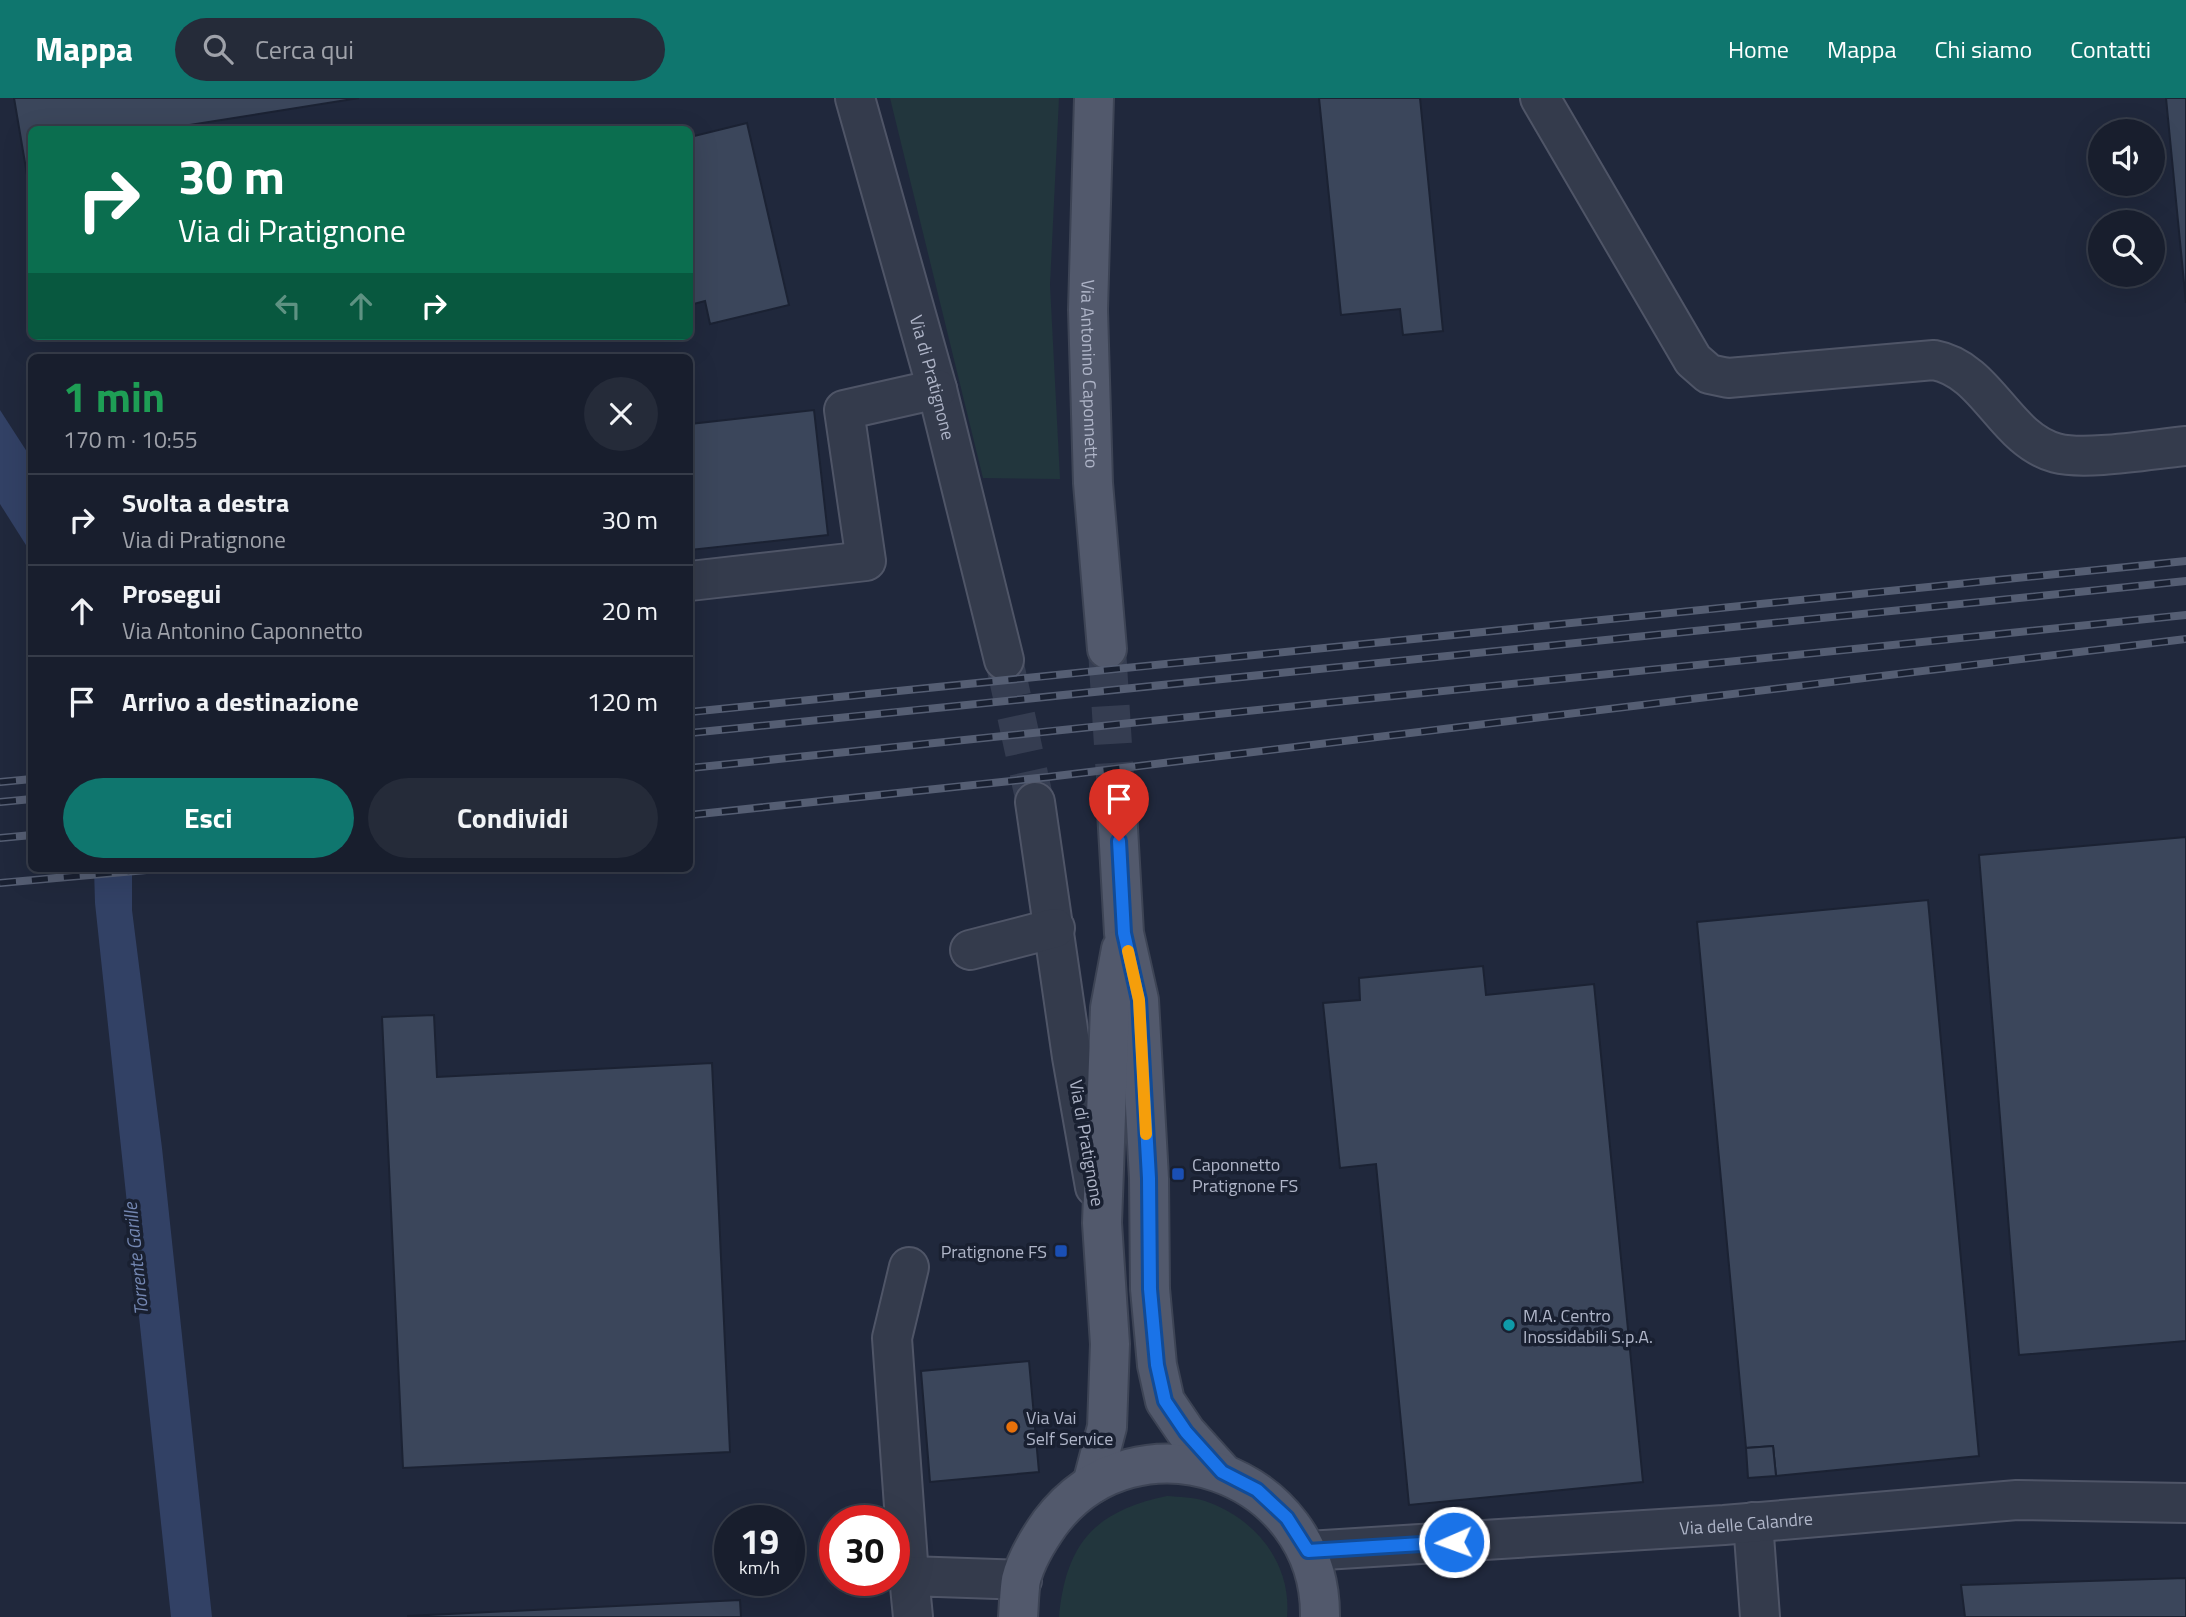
<!DOCTYPE html>
<html lang="it">
<head>
<meta charset="utf-8">
<style>
  body { margin:0; font-family:"Titillium Web",sans-serif; background:#252b39; color:#f1f3f6; height:100vh; display:flex; flex-direction:column; font-size:26px; white-space:nowrap }
  * { box-sizing:border-box; margin:0 }
  p { font-size:23px; color:#9fa2aa }
  .icon { flex:none; width:38px; height:38px; fill:none; stroke:currentColor; stroke-width:2; stroke-linecap:round; stroke-linejoin:round }
  .map { position:relative; flex:1; overflow:hidden }
  .sheet { position:absolute; left:28px; top:256px; width:665px; height:518px; display:flex; flex-direction:column; background:#181e2d; border-radius:10px; box-shadow:0 7px 28px #0002,0 0 0 2px #363c49 }
  .sheet>* { flex:none }
  .top-card { position:absolute; left:28px; top:28px; width:665px; height:214px; border-radius:10px; box-shadow:0 7px 28px #0002,0 0 0 2px #363c49; background:#0b6e4f; color:#fff; overflow:hidden }
  .buttons { position:absolute; left:2088px; top:21px; display:grid; gap:14px }
  .buttons a { display:grid; place-items:center; width:77px; height:77px; border-radius:50%; background:#181e2d; box-shadow:0 7px 28px #0002,0 0 0 2px #363c49; font-size:35px }
  .speed { position:absolute; left:714px; top:1407px; display:flex; gap:14px; font-size:35px; font-weight:700; text-align:center }
  .speed>* { display:grid; place-content:center; width:91px; height:91px; border-radius:50%; background:#181e2d; box-shadow:0 7px 28px #0002,0 0 0 2px #363c49; line-height:1 }
  .speed small { font-size:18px; font-weight:400 }
  .speed .limit { border:10px solid #d22; background:#fff; color:#111 }
  .pin { position:absolute; display:grid; place-items:center; width:60px; height:60px; color:#fff; margin:-72px -30px; border-radius:50% 50% 50% 0; rotate:-45deg; box-shadow:0 0 7px #0007 }
  .pin .icon { rotate:45deg }
  .me { position:absolute; width:77px; margin:-38px; rotate:268deg; stroke-linejoin:round; filter:drop-shadow(0 0 5px #0008) }
  .turn { display:flex; align-items:center; gap:24px; height:147px; padding:0 35px; font-size:32px }
  .turn .icon { width:91px; height:91px; stroke-width:2.5 }
  .turn b { display:block; font-size:49px; line-height:60px }
  .lanes { display:flex; align-items:center; height:66px; padding:0 35px; background:#0003; justify-content:center; gap:35px; direction:ltr }
  .lanes .off { opacity:.35 }
  .round { display:grid; place-items:center; flex:none; width:74px; height:74px; border-radius:37px; background:#252b39 }
  .head { display:flex; align-items:center; justify-content:space-between; height:119px; padding:0 35px }
  h1 { font-size:42px; font-weight:700; line-height:52px; color:#1e9e55 }
  .button { display:flex; gap:14px; margin-top:auto; padding:14px 35px }
  .button a { flex:1; height:80px; border-radius:42px; background:#0f766e; color:#fff; font-size:28px; font-weight:700; line-height:80px; text-align:center }
  .button a+a { background:#252b39; color:#f1f3f6 }
  ul { padding:0; list-style:none }
  li { display:flex; align-items:center; gap:21px; height:91px; padding:0 35px; border-top:2px solid #363c49 }
  li div { flex:1 }
  li b { display:block; font-size:26px }
  li em { font-style:normal }
  header { display:flex; align-items:center; gap:42px; box-sizing:border-box; height:98px; padding:0 35px; background:#0f766e; color:#fff }
  header strong { font-size:33px }
  nav { display:flex; gap:38px; margin-inline-start:auto; font-size:24px }
  .search { width:490px; height:63px; background:#252b39; display:flex; align-items:center; gap:18px; box-sizing:border-box; padding:0 24px; border-radius:38px; color:#9fa2aa; font-size:26px }
  .map>svg:first-child { display:block }
  .green { fill:#22363d }
  .water { fill:#324165 }
  .building { fill:#3b465b; stroke:#1b2233; stroke-width:2 }
  .lines { fill:none; stroke-linecap:round; stroke-linejoin:round }
  .minor-tunnel { stroke:#353d51; stroke-width:38; stroke-dasharray:38 19; stroke-linecap:butt }
  .major-tunnel { stroke:#353d51; stroke-width:38; stroke-dasharray:38 19; stroke-linecap:butt }
  .minor-casing { stroke:#4f5567; stroke-width:42 }
  .major-casing { stroke:#3d4455; stroke-width:42 }
  .minor { stroke:#343b4c; stroke-width:38 }
  .major { stroke:#52596c; stroke-width:38 }
  .rail-casing { stroke:#555e73; stroke-width:8 }
  .rail { stroke:#192031; stroke-width:5; stroke-dasharray:16; stroke-linecap:butt }
  .route-casing { stroke:#114b97; stroke-width:18 }
  .route { stroke:#1a73e8; stroke-width:12 }
  .slow { stroke:#f59e0b; stroke-width:12 }
  .transit-dot { fill:#1a4fb4; stroke:#192031; stroke-width:2.5 }
  .culture-dot { fill:#0f9aa8; stroke:#192031; stroke-width:2.5 }
  .food-dot { fill:#e8710a; stroke:#192031; stroke-width:2.5 }
  .labels { text-anchor:middle; dominant-baseline:central; stroke-width:7; stroke-linejoin:round; paint-order:stroke }
  .street-label { font-size:18px; fill:#afb5c8; stroke:#192031 }
  .poi-label { font-size:18px; fill:#afb5c8; stroke:#192031; text-anchor:start }
  .water-label { font-size:19px; font-style:italic; fill:#7487b2; stroke:#192031 }
</style>
</head>
<body>
<header>
<strong>Mappa</strong>
<div class="search"><svg class="icon" aria-label="search" viewBox="0 0 24 24"><circle cx="10" cy="10" r="6"/><path d="M15 15l6 6"/></svg>Cerca qui</div>
<nav><a>Home</a><a>Mappa</a><a>Chi siamo</a><a>Contatti</a></nav>
</header>
<div class="map">
<svg width="2186" height="1519" viewBox="0 0 2186 1519">
  <rect width="100%" height="100%" fill="#20283c"/>
  <!-- green -->
  <g class="green">
    <path d="M890,0H1059L1050,187L1060,381L983,380Z"/>
    <path d="M1167,1398C1179,1399 1194,1399 1205,1403C1255,1420 1292,1465 1287,1519H1059C1066,1445 1095,1413 1167,1398Z"/>
  </g>
  <!-- water -->
  <g class="water">
    <path d="M0,312L31,360V455L0,406Z"/>
    <path d="M94,770H132V812L162,1050L212,1519H171L95,805Z"/>
  </g>
  <!-- building -->
  <g class="building">
    <path d="M14,0H359L158,32H32V106Z"/>
    <path d="M1319,0H1420L1443,233L1403,237L1400,211L1341,217Z"/>
    <path d="M2166,0H2186V205Z"/>
    <path d="M747,25L789,207L710,226L705,203L690,207V39Z"/>
    <path d="M814,312L828,437L690,452V326Z"/>
    <path d="M2186,739V1243L2019,1257L1979,757Z"/>
    <path d="M1928,802L1979,1358L1776,1378L1773,1348L1746,1350L1697,824Z"/>
    <path d="M1483,868L1486,897L1594,886L1643,1384L1409,1407L1376,1066L1340,1070L1323,905L1360,902L1359,880Z"/>
    <path d="M434,917L437,979L712,965L730,1354L403,1370L382,919Z"/>
    <path d="M1029,1263L1039,1374L930,1384L921,1273Z"/>
    <path d="M1773,1348L1776,1378L1748,1380L1746,1350Z"/>
    <path d="M2186,1480V1519H1965L1961,1487Z"/>
    <path d="M740,1502L741,1519H408V1518Z"/>
  </g>
  <g class="lines">
    <!-- minor-tunnel -->
    <path class="minor-tunnel" d="M1004,562L1035,704"/>
    <!-- major-tunnel -->
    <path class="major-tunnel" d="M1107,551L1116,695"/>
    <defs>
      <g id="minor">
        <path id="s1" d="M855,0L937,291L1004,562"/>
        <path d="M1540,0L1693,262L1709,276L1728,280L1934,262C1988,272 2004,341 2056,355C2086,363 2153,351 2186,348"/>
        <path d="M690,483L866,463L844,312L937,291"/>
        <path d="M1035,704L1072,959L1095,1089"/>
        <path d="M970,852L1055,830"/>
        <path d="M909,1169L892,1240L909,1478"/>
        <path d="M1753,1424L1760,1519"/>
        <path id="s2" d="M1308,1453L1724,1427L2017,1402L2186,1405"/>
        <path d="M913,1519L909,1478L1022,1482"/>
      </g>
      <g id="major">
        <path id="s3" d="M1094,0L1088,212L1093,385L1107,551"/>
        <path d="M1116,695L1124,835L1139,902L1149,1080L1150,1191L1157,1267L1165,1303L1186,1334L1222,1374"/>
        <path d="M1092,1386L1107,1329L1110,1246L1102,1125L1110,910L1121,851"/>
        <path d="M1018,1519C1019,1507 1019,1493 1021,1482C1026,1461 1038,1442 1050,1425C1137,1309 1322,1375 1320,1519"/>
      </g>
    </defs>
    <!-- minor casing -->
    <use href="#minor" class="minor-casing"/>
    <!-- major casing -->
    <use href="#major" class="major-casing"/>
    <!-- minor -->
    <use href="#minor" class="minor"/>
    <!-- major -->
    <use href="#major" class="major"/>
    <defs>
      <g id="rail">
        <path d="M690,614L2186,463"/>
        <path d="M690,635L2186,483"/>
        <path d="M690,670L2186,517"/>
        <path d="M0,684L32,681"/>
        <path d="M0,704L32,701"/>
        <path d="M690,717L1048,679L2186,541"/>
        <path d="M0,740L32,737"/>
        <path d="M0,785L169,770"/>
      </g>
    </defs>
    <!-- rail casing -->
    <use href="#rail" class="rail-casing"/>
    <!-- rail -->
    <use href="#rail" class="rail"/>
  </g>
  <g class="lines">
    <defs>
      <path id="route" d="M1119,743L1124,835L1139,902L1149,1080L1150,1191L1157,1267L1165,1303L1186,1334L1222,1374L1257,1392L1287,1420L1308,1453L1454,1444"/>
    </defs>
    <!-- route casing -->
    <use href="#route" class="route-casing"/>
    <!-- route -->
    <use href="#route" class="route"/>
    <!-- slow -->
    <path class="slow" d="M1128,853L1139,902L1146,1036"/>
  </g>
  <!-- markers -->
  <g class="transit-dot">
    <rect x="1171" y="1069" width="14" height="14" rx="3.5"/>
    <rect x="1054" y="1146" width="14" height="14" rx="3.5"/>
  </g>
  <circle class="culture-dot" cx="1509" cy="1227" r="7"/>
  <circle class="food-dot" cx="1012" cy="1329" r="7"/>
  <g class="labels">
    <!-- street labels -->
    <g class="street-label">
      <text stroke="none"><textPath href="#s3" startOffset="276">Via Antonino Caponnetto</textPath></text>
      <text stroke="none"><textPath href="#s1" startOffset="290">Via di Pratignone</textPath></text>
      <text transform="translate(1087 1045) rotate(80)">Via di Pratignone</text>
      <text stroke="none"><textPath href="#s2" startOffset="439">Via delle Calandre</textPath></text>
    </g>
    <!-- poi labels -->
    <g class="poi-label">
      <text x="1192" y="1066">Caponnetto<tspan x="1192" dy="21">Pratignone FS</tspan></text>
      <text x="1047" y="1153" text-anchor="end">Pratignone FS</text>
      <text x="1523" y="1217">M.A. Centro<tspan x="1523" dy="21">Inossidabili S.p.A.</tspan></text>
      <text x="1026" y="1319">Via Vai<tspan x="1026" dy="21">Self Service</tspan></text>
    </g>
    <!-- water labels -->
    <g class="water-label">
      <text transform="translate(135 1161) rotate(-96)">Torrente Garille</text>
    </g>
  </g>
</svg>
<div class="buttons">
<a><svg class="icon" aria-label="sound" viewBox="0 0 24 24"><path d="M4 9h4l5-4v14l-5-4H4zM17 9q2 3 0 6"/></svg></a>
<a><svg class="icon" aria-label="search" viewBox="0 0 24 24"><circle cx="10" cy="10" r="6"/><path d="M15 15l6 6"/></svg></a>
</div>
<div class="speed"><div>19<small>km/h</small></div><div class="limit">30</div></div>
<div class="pin" style="left:1119px;top:743px;background:#d93025"><svg class="icon" aria-label="arrive" viewBox="0 0 24 24"><path d="M6 21V4h12l-3 4 3 4H6"/></svg></div>
<svg class="me" style="left:1454px;top:1444px" viewBox="-20 -20 40 40"><circle r="17" fill="#1a73e8" stroke="#fff" stroke-width="3"/><path d="M0-11L8 9 0 5-8 9z" fill="#fff"/></svg>
<div class="top-card">
<div class="turn"><svg class="icon" aria-label="right" viewBox="0 0 24 24"><path d="M7 20v-9h11M14 6l5 5-5 5"/></svg><div><b>30 m</b>Via di Pratignone</div></div>
<div class="lanes"><svg class="icon off" aria-label="left" viewBox="0 0 24 24"><path d="M17 20v-9H6M10 6l-5 5 5 5"/></svg><svg class="icon off" aria-label="ahead" viewBox="0 0 24 24"><path d="M12 20V5M6 11l6-6 6 6"/></svg><svg class="icon" aria-label="right" viewBox="0 0 24 24"><path d="M7 20v-9h11M14 6l5 5-5 5"/></svg></div>
</div>
<section class="sheet">
<div class="head"><div><h1>1 min</h1><p>170 m · 10:55</p></div><a class="round"><svg class="icon" aria-label="close" viewBox="0 0 24 24"><path d="M6 6l12 12M18 6L6 18"/></svg></a></div>
<ul>
<li><svg class="icon" aria-label="right" viewBox="0 0 24 24"><path d="M7 20v-9h11M14 6l5 5-5 5"/></svg><div><b>Svolta a destra</b><p>Via di Pratignone</p></div><em>30 m</em></li>
<li><svg class="icon" aria-label="ahead" viewBox="0 0 24 24"><path d="M12 20V5M6 11l6-6 6 6"/></svg><div><b>Prosegui</b><p>Via Antonino Caponnetto</p></div><em>20 m</em></li>
<li><svg class="icon" aria-label="arrive" viewBox="0 0 24 24"><path d="M6 21V4h12l-3 4 3 4H6"/></svg><div><b>Arrivo a destinazione</b></div><em>120 m</em></li>
</ul>
<div class="button"><a>Esci</a><a>Condividi</a></div>
</section>
</div>
</body>
</html>
